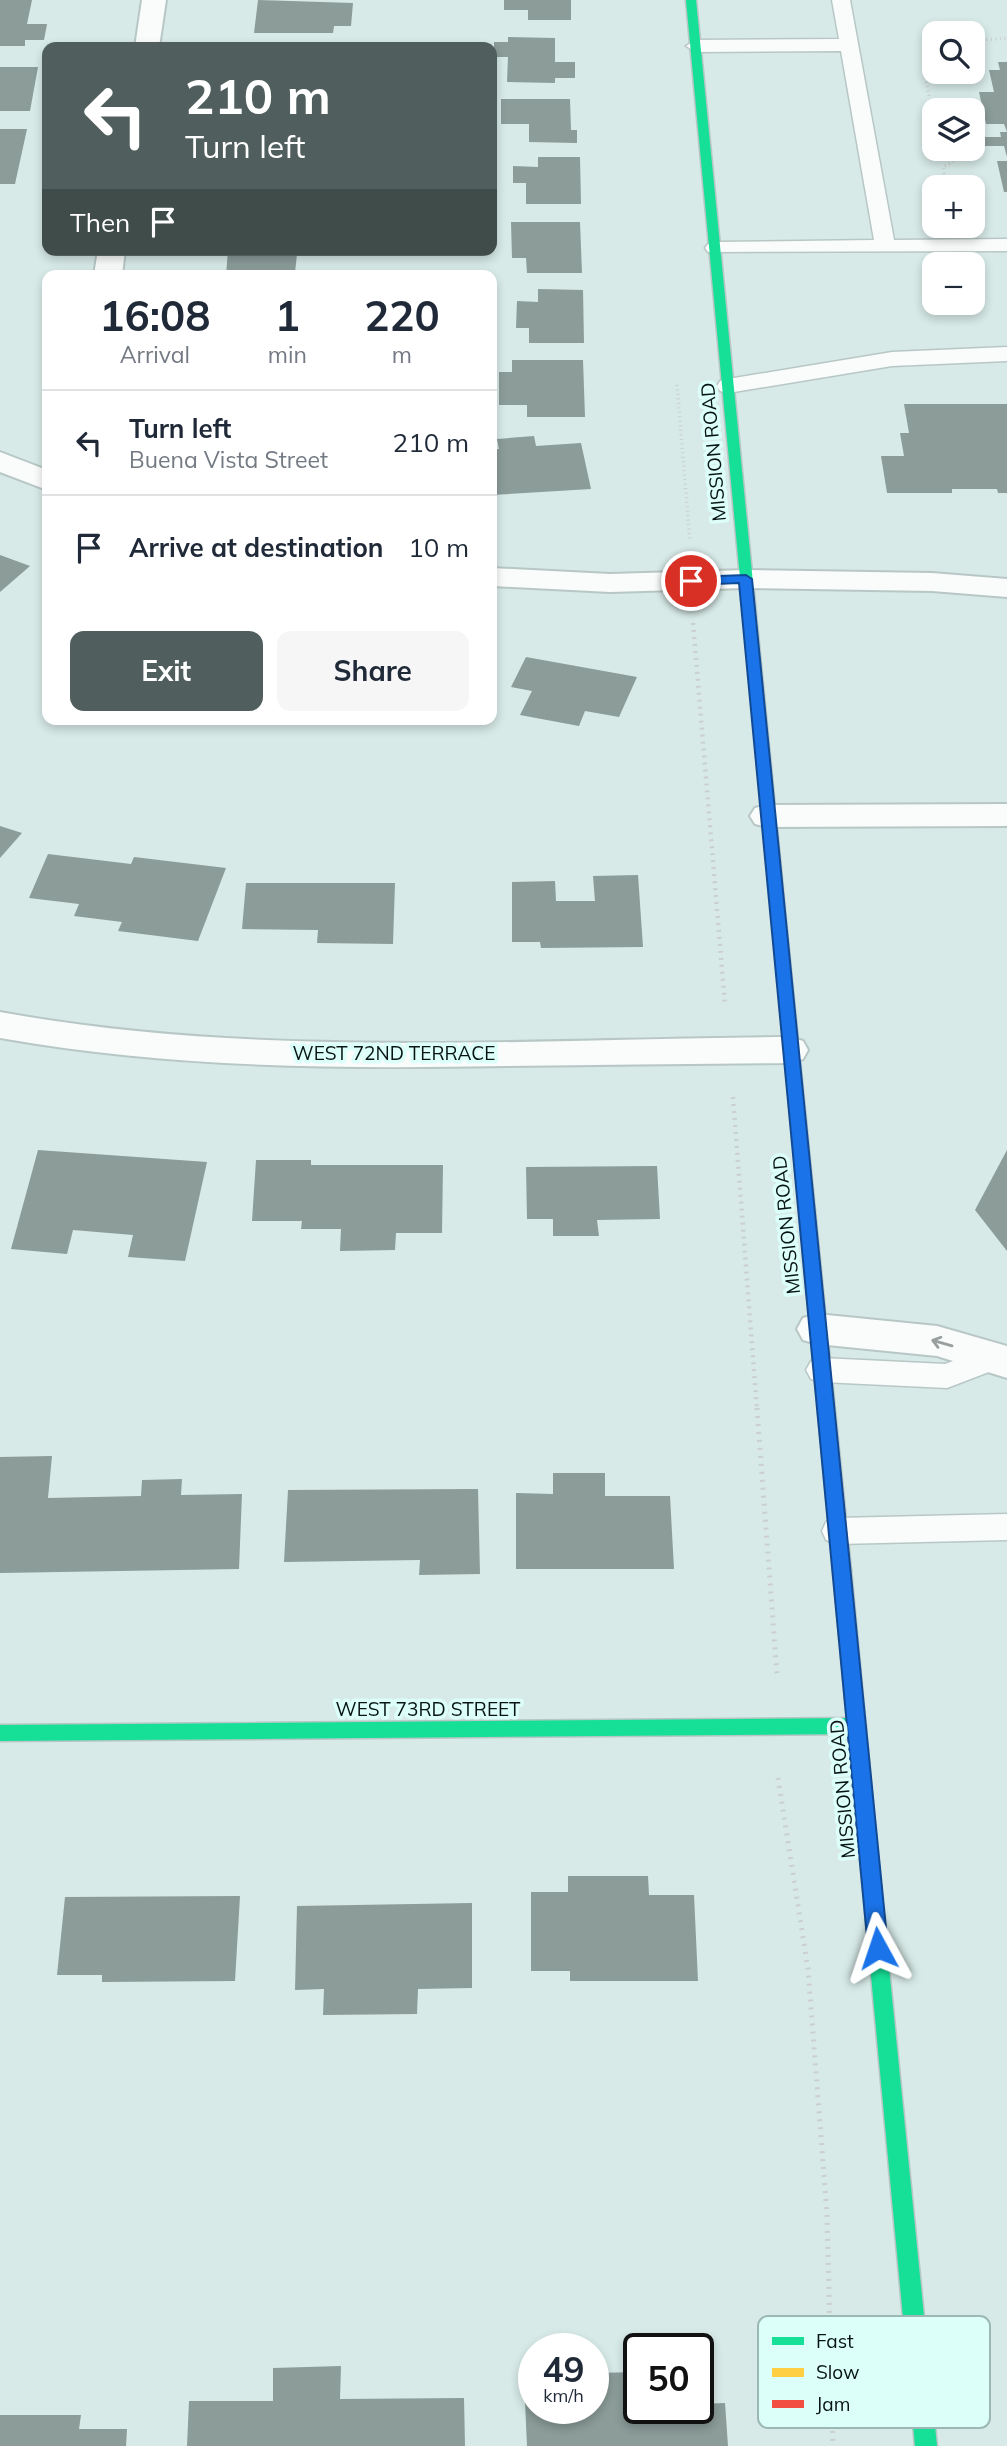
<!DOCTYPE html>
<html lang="en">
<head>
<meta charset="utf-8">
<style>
  body { margin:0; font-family:Mulish,sans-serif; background:#f6f6f7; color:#1f2937; height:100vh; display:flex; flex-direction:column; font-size:26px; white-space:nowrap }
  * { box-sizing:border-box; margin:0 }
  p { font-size:23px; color:#747a83 }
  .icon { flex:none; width:38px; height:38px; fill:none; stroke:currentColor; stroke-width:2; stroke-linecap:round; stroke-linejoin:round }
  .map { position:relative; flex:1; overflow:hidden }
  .details { position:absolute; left:42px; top:270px; width:455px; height:455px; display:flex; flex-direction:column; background:#fff; border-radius:14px; box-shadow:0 4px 10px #0003 }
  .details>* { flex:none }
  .hud { position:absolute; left:42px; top:42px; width:455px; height:214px; border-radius:14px; box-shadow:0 4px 10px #0003; background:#505f5d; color:#fff; overflow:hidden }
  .fabs { position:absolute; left:922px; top:21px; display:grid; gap:14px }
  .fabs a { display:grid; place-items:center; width:63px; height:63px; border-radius:14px; background:#fff; box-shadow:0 4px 10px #0003; font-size:35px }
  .speed { position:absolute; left:518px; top:2333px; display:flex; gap:14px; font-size:35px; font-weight:700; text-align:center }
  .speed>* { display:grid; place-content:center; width:91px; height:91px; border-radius:50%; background:#fff; box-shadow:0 4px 10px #0003; line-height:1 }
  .speed small { font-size:18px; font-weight:400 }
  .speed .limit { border:4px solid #111; border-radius:10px; background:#fff; color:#111 }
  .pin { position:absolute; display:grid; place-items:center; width:60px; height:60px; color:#fff; margin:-30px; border:4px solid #fff; border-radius:50%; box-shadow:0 2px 7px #0007 }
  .me { position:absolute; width:77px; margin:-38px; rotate:355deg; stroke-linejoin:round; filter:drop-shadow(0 0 5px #0008) }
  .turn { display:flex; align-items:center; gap:24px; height:147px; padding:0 28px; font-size:32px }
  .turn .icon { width:91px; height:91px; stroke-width:2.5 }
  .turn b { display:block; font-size:49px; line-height:60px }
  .then { display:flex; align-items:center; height:66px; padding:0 28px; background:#0003; gap:14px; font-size:26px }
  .eta { display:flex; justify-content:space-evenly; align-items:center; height:119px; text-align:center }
  .eta b { font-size:42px; font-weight:700; line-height:49px }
  .action { display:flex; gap:14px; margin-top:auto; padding:14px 28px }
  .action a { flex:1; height:80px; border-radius:14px; background:#505f5d; color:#fff; font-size:28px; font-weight:700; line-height:80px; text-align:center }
  .action a+a { background:#f6f6f7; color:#1f2937 }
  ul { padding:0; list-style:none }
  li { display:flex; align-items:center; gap:21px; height:105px; padding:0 28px; border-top:2px solid #e0e1e3 }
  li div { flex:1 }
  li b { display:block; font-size:26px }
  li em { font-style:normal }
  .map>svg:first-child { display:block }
  .building { fill:#8b9c99 }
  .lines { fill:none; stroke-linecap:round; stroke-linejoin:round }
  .lane-casing { stroke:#b8c7c5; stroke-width:3 }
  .street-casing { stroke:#b8c7c5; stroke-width:4 }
  .fast-casing { stroke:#b8c7c5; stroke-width:3 }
  .slow-casing { stroke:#b8c7c5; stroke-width:3 }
  .jam-casing { stroke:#b8c7c5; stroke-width:3 }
  .path-far2 { stroke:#cad0cf; stroke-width:3.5; stroke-dasharray:1 3.5; stroke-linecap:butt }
  .path-far1 { stroke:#cad0cf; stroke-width:4.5; stroke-dasharray:2 5; stroke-linecap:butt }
  .path { stroke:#cad0cf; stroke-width:5; stroke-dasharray:2 6; stroke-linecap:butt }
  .lane { fill:#f9fcfb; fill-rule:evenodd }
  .street { fill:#f9fcfb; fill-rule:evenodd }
  .fast { fill:#16e098; fill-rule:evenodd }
  .slow { fill:#ffcf43; fill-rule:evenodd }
  .jam { fill:#f24e42; fill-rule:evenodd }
  .oneway { stroke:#999f9e }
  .route { fill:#1a73e8; stroke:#114b97; stroke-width:2 }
  .labels { text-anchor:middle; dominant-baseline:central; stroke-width:7; stroke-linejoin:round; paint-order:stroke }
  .street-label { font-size:19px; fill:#081413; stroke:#dcfff9 }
  .key { fill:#dcfff9; stroke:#9cb8b4; stroke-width:2 }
  .key-label { font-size:19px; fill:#081413 }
</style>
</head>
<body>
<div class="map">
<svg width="1007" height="2446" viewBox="0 0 1007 2446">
  <rect width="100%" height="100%" fill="#d7eae7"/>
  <!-- building -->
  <g class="building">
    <path d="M0,0H32L27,24H47L44,40H25V46H0Z"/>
    <path d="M258,0L353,3L351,26H334L333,33H254Z"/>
    <path d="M504,0H571V20H528V10H504Z"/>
    <path d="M508,37L555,38V62H575V78H555V83L507,82L508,57H494V42H508Z"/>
    <path d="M998,62H1007V132L1004,124H986L979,92H994L989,70H1000Z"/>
    <path d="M0,67H38L30,111H0Z"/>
    <path d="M501,99H570L571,130H577V143L529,142V124H501Z"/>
    <path d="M0,129H27L15,184H0Z"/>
    <path d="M1000,132H1007V157L1004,146H973V137H1001Z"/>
    <path d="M538,157H580L581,204H526V183H513V166L538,167Z"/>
    <path d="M997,161H1007V192H1004Z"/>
    <path d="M511,222H580L582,273H527L526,258H512Z"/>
    <path d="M228,250L297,254L295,273L226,275Z"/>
    <path d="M538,289L583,290L584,343H529V328H516L517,301L538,302Z"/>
    <path d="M512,360H583L585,417H527V405H499V372H512Z"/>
    <path d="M904,404H1007V493H998L997,489H952V493H887L881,456H904L900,433H909Z"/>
    <path d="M534,436L536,446L581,443L591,489L492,495V449H499L497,439Z"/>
    <path d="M0,555L30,566L0,592Z"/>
    <path d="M526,657L637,677L619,717L585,711L579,726L520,715L532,691L511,687Z"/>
    <path d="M0,826L22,833L0,858Z"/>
    <path d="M48,854L131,864L134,857L226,868L198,941L118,931L122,922L74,916L79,904L29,898Z"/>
    <path d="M638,875L643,947L541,948L540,942H512V882L555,881L556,901H595L593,876Z"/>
    <path d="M246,883H395L393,944L317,943L318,930L242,929Z"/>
    <path d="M38,1150L207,1162L185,1261L128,1257L133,1235L73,1230L67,1254L11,1249Z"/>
    <path d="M1007,1150V1251L975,1210Z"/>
    <path d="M256,1160H311V1165H443L442,1233H396L395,1250L340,1251L341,1229H301L302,1221H252Z"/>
    <path d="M657,1166L660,1219L597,1220L599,1236H553V1219H527L526,1167Z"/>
    <path d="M52,1456L48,1498L141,1496L142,1480L182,1479L181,1495L242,1494L239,1569L0,1573V1457Z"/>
    <path d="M553,1473H605V1496H670L674,1569H516V1493L553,1494Z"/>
    <path d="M478,1489L480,1574L419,1575L420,1560L284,1562L288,1490Z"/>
    <path d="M568,1876H648L649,1895H694L698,1981H570V1971H531V1892H568Z"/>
    <path d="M240,1896L235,1981L102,1982V1975H57L65,1897Z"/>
    <path d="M472,1903V1988L418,1989L417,2014L323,2015L324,1989L295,1990L297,1906Z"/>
    <path d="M341,2366L340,2399L464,2398L465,2446H187L189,2401H273V2368Z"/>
    <path d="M639,2372V2408H698V2404L725,2403L728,2446H527L525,2402H534V2408H593V2373Z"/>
    <path d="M0,2415H81L79,2429H127L126,2446H0Z"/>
  </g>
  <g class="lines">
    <defs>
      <g id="lane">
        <path d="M832,0H850L894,240L1007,239V251L708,252L705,248L708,244L715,242L874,240L841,51L696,52L686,46L696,40L839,39Z"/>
        <path d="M1007,347V361L892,366L728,393L720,391L717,386L720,381L728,379L892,352Z"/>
        <path d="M991,1347L1002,1351L1006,1359L1002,1367L947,1388L822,1382L811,1379L806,1370L811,1361L822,1358L945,1364Z"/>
        <path d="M1007,1514V1540L838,1544L826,1540L822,1531L826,1522L838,1518Z"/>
      </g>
      <g id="street">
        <path d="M142,0H166L159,47H135Z"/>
        <path d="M98,250H125L122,275H94Z"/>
        <path d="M0,452L47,470V490L0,472Z"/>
        <path d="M492,568L610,574L746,570L932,573L1007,579V597L932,591L746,588L610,592L492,586Z"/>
        <path d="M1007,804V826L767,827L755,824L750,816L755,808L767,805Z"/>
        <path d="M0,1012C257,1059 529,1039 790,1037L803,1041L808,1050L803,1059L790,1063C696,1064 602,1065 508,1066C338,1069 168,1068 0,1038Z"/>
        <path d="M817,1314L937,1326L1007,1346V1378L937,1356L817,1344L803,1340L797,1329L803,1318Z"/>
      </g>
      <g id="fast">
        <path d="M686,0H696L787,931L780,936L773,931Z"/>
        <path d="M857,1718L863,1720L866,1726L863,1732L857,1734L0,1741V1725Z"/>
        <path d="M870,1860L877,1862L879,1868L937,2446H915L861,1868L863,1862Z"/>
      </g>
      <g id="slow">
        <path d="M780,926L787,931L816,1221L808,1227L800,1221L773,931Z"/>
        <path d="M842,1563L848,1565L851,1570L879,1868L877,1874L870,1876L863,1874L861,1868L833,1570L836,1565Z"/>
      </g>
      <path id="jam" d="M808,1215L816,1221L851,1570L848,1575L842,1577L836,1575L833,1570L800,1221Z"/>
    </defs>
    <!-- lane casing -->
    <use href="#lane" class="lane-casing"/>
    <!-- street casing -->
    <use href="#street" class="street-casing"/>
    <!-- fast casing -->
    <use href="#fast" class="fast-casing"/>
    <!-- slow casing -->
    <use href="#slow" class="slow-casing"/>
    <!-- jam casing -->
    <use href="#jam" class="jam-casing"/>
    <!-- path-far2 -->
    <g class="path-far2">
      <path d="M973,41L1007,38"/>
      <path d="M934,58L924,73L934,116"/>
      <path d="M947,187L943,167L961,157L963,149"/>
      <path d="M677,385L690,541"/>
    </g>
    <!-- path-far1 -->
    <g class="path-far1">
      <path d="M693,623L725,1005"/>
      <path d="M733,1097L757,1410"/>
    </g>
    <!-- path -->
    <g class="path">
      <path d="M757,1408L777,1675"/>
      <path d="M778,1778L808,1969L827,2214L833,2446"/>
    </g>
    <!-- lane -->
    <use href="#lane" class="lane"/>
    <!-- street -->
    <use href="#street" class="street"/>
    <!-- fast -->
    <use href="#fast" class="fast"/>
    <!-- slow -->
    <use href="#slow" class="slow"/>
    <!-- jam -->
    <use href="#jam" class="jam"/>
  </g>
  <!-- one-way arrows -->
  <defs><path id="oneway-shaft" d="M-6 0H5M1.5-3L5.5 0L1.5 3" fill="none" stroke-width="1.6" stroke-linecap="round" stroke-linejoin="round" transform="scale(1.75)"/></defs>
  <use class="oneway" href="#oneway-shaft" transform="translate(942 1343) rotate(-164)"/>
  <!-- route -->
  <path class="route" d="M746,575L752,579L888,1948L885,1954L878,1956L871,1954L868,1948L739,583L691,585L685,581L691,577Z"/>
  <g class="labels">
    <!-- street labels -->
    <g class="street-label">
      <text transform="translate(713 452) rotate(-95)">MISSION ROAD</text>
      <text x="394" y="1053">WEST 72ND TERRACE</text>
      <text transform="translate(786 1225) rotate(-96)">MISSION ROAD</text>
      <text x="428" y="1709">WEST 73RD STREET</text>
      <text transform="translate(842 1789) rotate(-95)">MISSION ROAD</text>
    </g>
  </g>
  <!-- legend -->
  <rect x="758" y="2316" width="232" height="112" rx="10" class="key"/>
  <rect x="772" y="2337" width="32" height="8" fill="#16e098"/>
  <rect x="772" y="2368" width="32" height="9" fill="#ffcf43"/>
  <rect x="772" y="2400" width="32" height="8" fill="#f24e42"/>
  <g class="key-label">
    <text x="816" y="2348">Fast</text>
    <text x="816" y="2379">Slow</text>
    <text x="816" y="2411">Jam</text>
  </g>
</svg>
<div class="fabs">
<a><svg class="icon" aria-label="search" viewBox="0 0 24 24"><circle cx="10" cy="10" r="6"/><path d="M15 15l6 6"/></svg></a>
<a><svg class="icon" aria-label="layers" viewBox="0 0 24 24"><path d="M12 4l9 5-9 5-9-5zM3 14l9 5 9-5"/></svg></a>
<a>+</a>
<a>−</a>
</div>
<div class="speed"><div>49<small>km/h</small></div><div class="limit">50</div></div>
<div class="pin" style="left:691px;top:581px;background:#d93025"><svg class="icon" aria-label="arrive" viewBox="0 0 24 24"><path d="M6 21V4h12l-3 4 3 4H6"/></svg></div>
<svg class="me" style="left:878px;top:1948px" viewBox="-20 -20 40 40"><path d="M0-17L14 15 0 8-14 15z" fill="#1a73e8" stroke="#fff" stroke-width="4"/></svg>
<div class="hud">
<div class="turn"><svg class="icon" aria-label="left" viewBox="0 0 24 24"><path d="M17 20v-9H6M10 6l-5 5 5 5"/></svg><div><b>210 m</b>Turn left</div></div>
<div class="then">Then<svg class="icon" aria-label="arrive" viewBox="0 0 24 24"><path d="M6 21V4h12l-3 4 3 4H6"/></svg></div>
</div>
<section class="details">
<div class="eta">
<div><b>16:08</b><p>Arrival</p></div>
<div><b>1</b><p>min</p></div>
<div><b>220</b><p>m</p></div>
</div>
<ul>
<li><svg class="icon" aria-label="left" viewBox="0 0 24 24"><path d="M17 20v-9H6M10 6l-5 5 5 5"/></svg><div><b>Turn left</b><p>Buena Vista Street</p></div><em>210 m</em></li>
<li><svg class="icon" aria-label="arrive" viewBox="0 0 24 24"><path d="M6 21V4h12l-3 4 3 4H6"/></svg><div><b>Arrive at destination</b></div><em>10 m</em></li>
</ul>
<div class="action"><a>Exit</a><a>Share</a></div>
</section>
</div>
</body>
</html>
